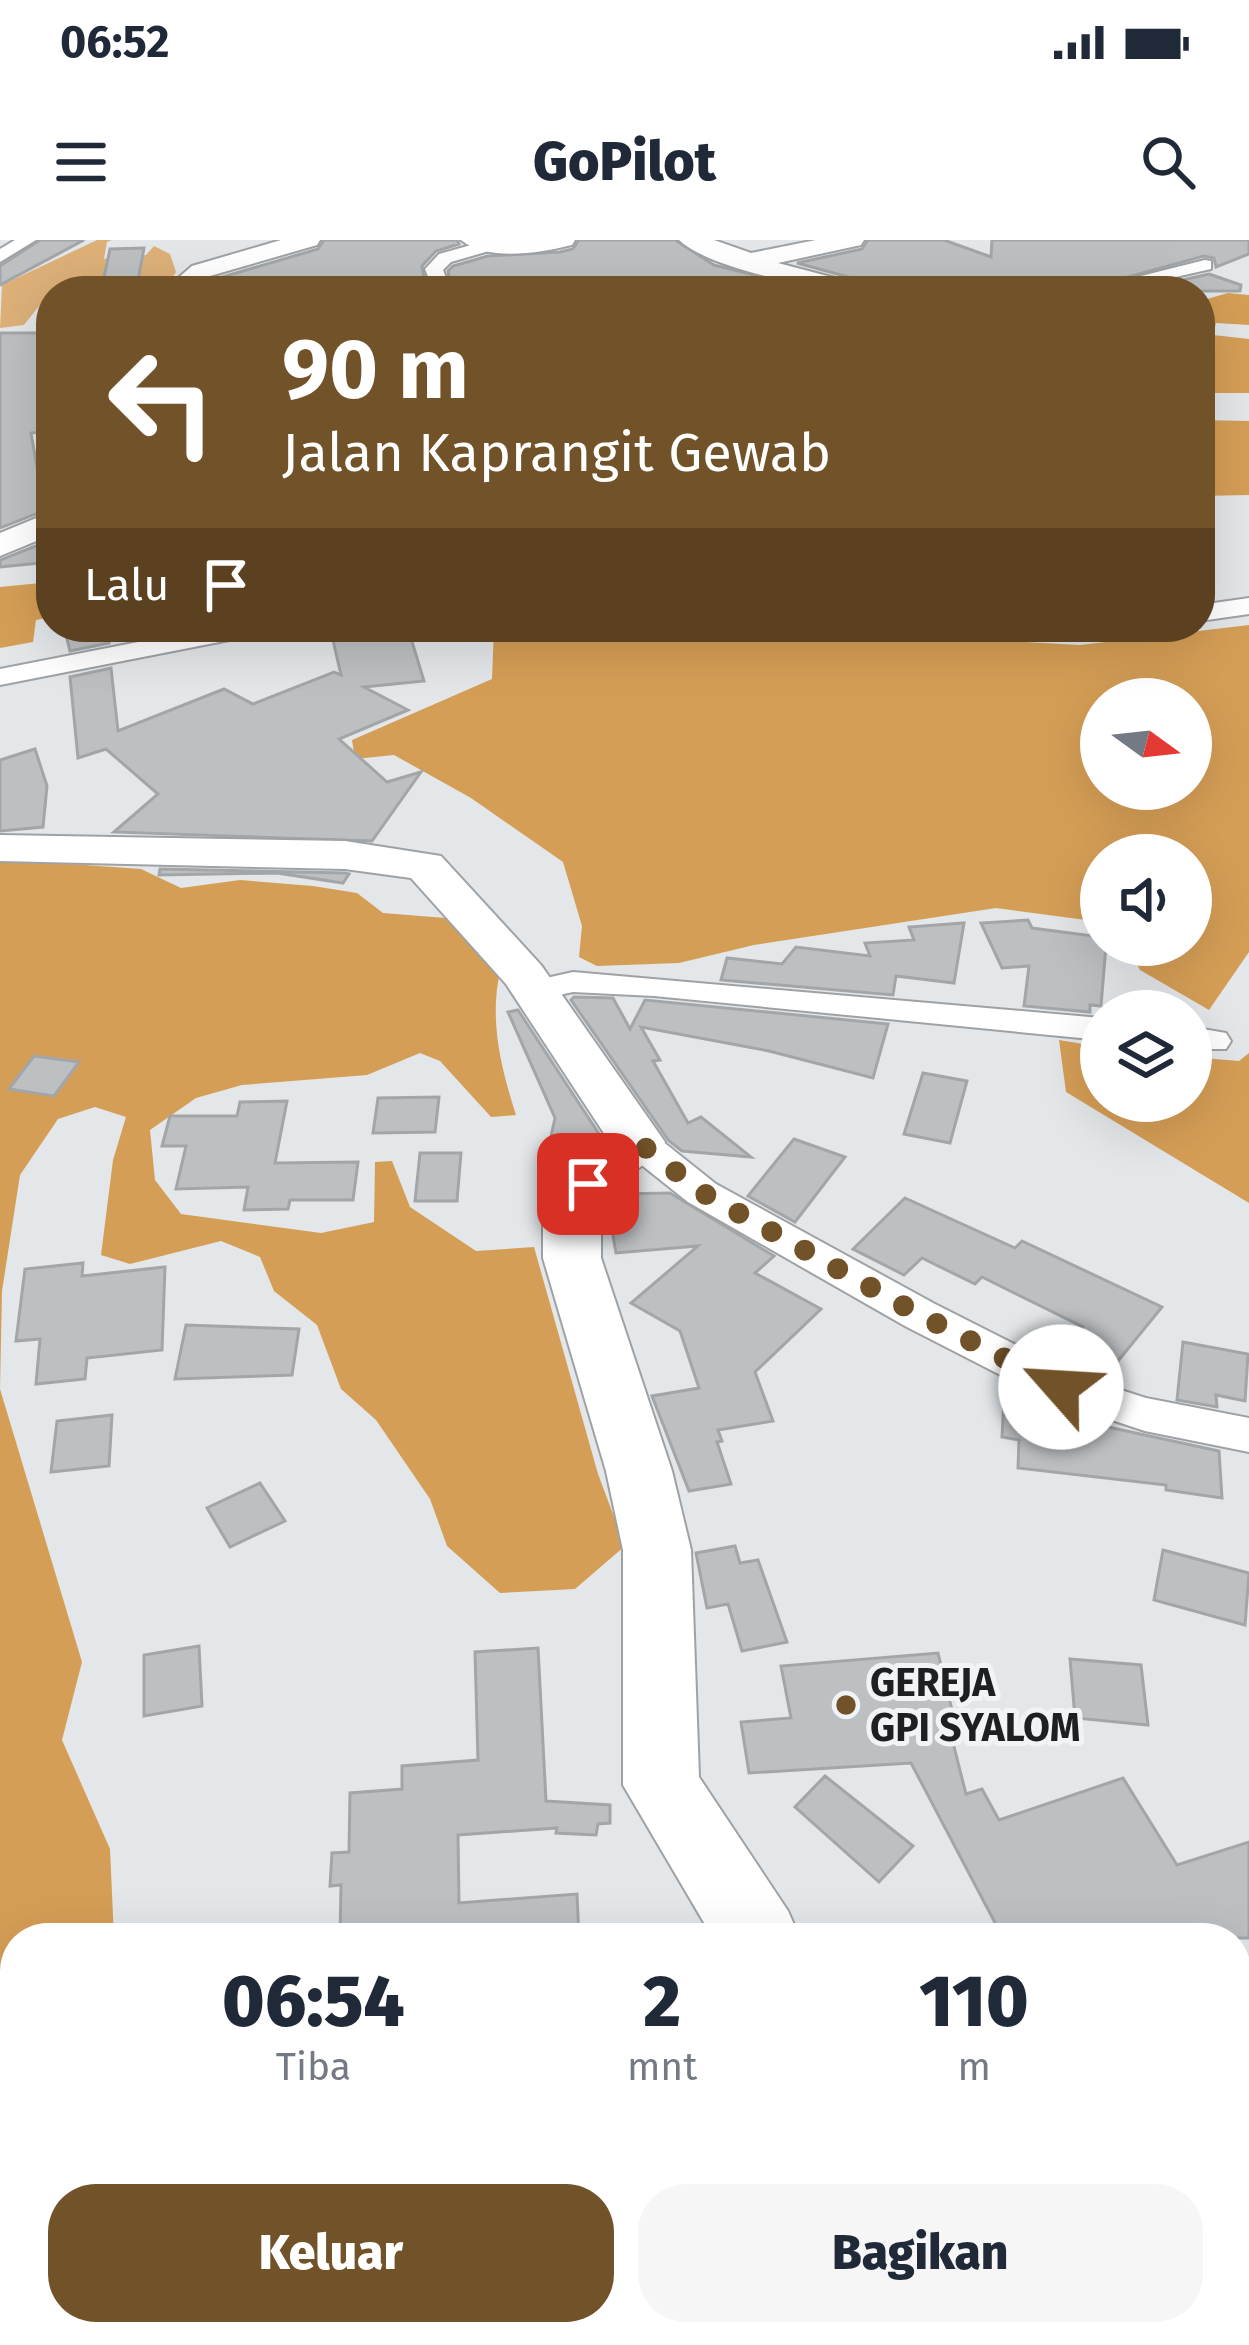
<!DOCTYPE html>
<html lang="id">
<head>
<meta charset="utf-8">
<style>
  body { margin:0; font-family:"Fira Sans",sans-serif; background:#f6f6f7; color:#1f2937; height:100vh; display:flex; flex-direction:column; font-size:45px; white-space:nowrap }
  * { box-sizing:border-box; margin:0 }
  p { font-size:39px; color:#747a83 }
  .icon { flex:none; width:66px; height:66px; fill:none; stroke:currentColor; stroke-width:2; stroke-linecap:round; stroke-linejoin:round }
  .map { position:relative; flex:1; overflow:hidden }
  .side { position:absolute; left:0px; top:1683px; width:1251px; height:423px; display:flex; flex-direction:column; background:#fff; border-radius:48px 48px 0 0; box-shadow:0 12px 48px #0002 }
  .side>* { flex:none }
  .banner { position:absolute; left:36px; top:36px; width:1179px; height:366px; border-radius:48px; box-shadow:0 12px 48px #0002; background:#725228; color:#fff; overflow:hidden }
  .needle { width:78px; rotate:105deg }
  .fabs { position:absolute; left:1080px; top:438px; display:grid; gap:24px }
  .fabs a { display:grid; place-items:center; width:132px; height:132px; border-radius:50%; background:#fff; box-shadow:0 12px 48px #0002; font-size:60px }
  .pin { position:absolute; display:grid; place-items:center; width:102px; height:102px; color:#fff; margin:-51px; border-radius:24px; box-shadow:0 6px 18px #0006 }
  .me { position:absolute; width:132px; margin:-66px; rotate:296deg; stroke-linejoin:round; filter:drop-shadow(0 0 9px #0008) }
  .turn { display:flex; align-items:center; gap:42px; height:252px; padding:0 48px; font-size:54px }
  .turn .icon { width:156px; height:156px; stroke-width:2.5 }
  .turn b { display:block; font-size:84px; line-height:102px }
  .then { display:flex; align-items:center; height:114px; padding:0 48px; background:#0003; gap:24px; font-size:45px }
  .eta { display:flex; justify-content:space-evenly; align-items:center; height:204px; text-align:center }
  .eta b { font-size:72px; font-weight:800; line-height:84px }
  .action { display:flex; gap:24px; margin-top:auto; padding:24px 48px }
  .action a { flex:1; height:138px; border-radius:48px; background:#725228; color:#fff; font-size:48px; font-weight:800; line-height:138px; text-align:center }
  .action a+a { background:#f6f6f7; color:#1f2937 }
  .status { display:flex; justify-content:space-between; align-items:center; height:84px; padding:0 60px; background:#fff; direction:ltr }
  .status svg { height:33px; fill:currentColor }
  header { display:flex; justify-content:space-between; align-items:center; height:156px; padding:0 48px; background:#fff; font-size:54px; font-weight:800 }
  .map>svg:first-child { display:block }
  .green { fill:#ddb078 }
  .forest { fill:#d59e56; fill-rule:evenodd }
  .building { fill:#bdc0c3; stroke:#a3a6a9; stroke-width:3 }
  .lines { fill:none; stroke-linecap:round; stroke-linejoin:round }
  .street-casing { stroke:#9fa2a5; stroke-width:4 }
  .secondary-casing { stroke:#9fa2a5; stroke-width:4 }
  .street { fill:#fff; fill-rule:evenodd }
  .secondary { fill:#fff; fill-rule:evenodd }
  .route { stroke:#725228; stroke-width:21; stroke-dasharray:0 37.8 }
  .poi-dot { fill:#725228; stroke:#f0f4f6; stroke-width:4.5 }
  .labels { text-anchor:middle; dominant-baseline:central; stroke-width:10; stroke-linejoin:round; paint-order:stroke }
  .near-poi-label { font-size:39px; font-weight:bold; fill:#1d1f20; stroke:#f0f4f6; text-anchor:start }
</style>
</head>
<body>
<div class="status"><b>06:52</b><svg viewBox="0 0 49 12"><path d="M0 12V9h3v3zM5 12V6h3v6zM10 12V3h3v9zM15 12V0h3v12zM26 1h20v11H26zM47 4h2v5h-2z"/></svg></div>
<header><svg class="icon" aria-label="menu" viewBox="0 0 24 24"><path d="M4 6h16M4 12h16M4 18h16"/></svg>GoPilot<svg class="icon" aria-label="search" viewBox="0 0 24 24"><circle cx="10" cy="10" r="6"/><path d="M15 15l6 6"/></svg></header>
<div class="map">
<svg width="1249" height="2105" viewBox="0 0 1249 2105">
  <rect width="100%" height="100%" fill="#e3e7e9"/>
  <!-- green -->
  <path class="green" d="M97,0H112L107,2L104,19L146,15L154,6L170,14L176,32L172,38C129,39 89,51 51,51L24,85L0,88L2,45Z"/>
  <!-- forest -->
  <g class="forest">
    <path d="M1228,53L1249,55V85L1216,83L1213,95L1249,99V153H1200V61Z"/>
    <path d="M1200,180L1249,181V255L1200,256Z"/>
    <path d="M51,342V377L36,380L33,402L0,408V347Z"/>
    <path d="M1249,385V712L1209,770L1140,730L1127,705H1191V615H1101V682L996,668L754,705L679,723L597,726L579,717L582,686L563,622L471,558L394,515L355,519L352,500L492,439L494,387H741L1080,405ZM1101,459H1191V549H1101Z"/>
    <path d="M0,619L141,629L181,648L240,640L313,646L357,653L383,673L458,679L500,732C489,780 501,828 516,875L491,877L440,821L420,813L367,835L242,845L196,858L150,890L155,940L181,974L321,993L374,982L375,922L392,921L410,967L476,1011L534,1007L598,1234L625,1306L575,1349L500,1353L447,1306L430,1259L376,1180L341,1149L317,1085L274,1051L260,1017L221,1001L130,1024L101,1015L113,920L126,877L95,867L58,879L20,935L2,1051L0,1149L82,1422L62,1500L110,1609L114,1698H15V2091H177L179,2105H0Z"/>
    <path d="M1059,800L1101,807V861H1191V817L1239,821L1249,813V963L1066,852Z"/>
  </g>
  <!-- building -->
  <g class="building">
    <path d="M40,0H84L0,45V26Z"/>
    <path d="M324,0H457L459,4L436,11L422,26L424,38L412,51H341L242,42L232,51H199L212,40L318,9Z"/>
    <path d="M579,0H675L714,25L818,51H443L450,43L448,31L453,26L488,16L560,12L573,9Z"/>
    <path d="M868,0H944L991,17L992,0H1249V14L1216,27L1214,18L1204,16L1077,51H870L863,41L797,23L862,9Z"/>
    <path d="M144,8L136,51H101L110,9Z"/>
    <path d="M1209,34L1241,45L1240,51H1134Z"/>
    <path d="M0,93H51V191L31,193L42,255L51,256V268L0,288Z"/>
    <path d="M51,300V322L0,327V320Z"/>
    <path d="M64,387H107L109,403L70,411Z"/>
    <path d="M330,387H365L368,399L410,395L424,441L364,447L408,470L339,499L387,542L421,532L372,601L114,592L158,554L106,509L78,518L70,437L111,428L118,491L224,449L253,464L334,432L341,435Z"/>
    <path d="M35,509L47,546L43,587L0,591V520Z"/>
    <path d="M160,629L345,633L349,634L343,643L277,633L159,635Z"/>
    <path d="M1028,680L1032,688L1101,697V705H1106L1101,766L1090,765V772L1024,766L1029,726L1002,728L981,683Z"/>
    <path d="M964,683L954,743L896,736L893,755L721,740L727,718L782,724L796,707L870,716L865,703L914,700L909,687Z"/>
    <path d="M574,757L613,758L630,789L645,760L888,784L873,838L769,811L641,787L660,820L653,821L688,883L701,877L751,917L682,911L669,901L571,760Z"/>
    <path d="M518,770L601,897L591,904L550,901L555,878L508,772Z"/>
    <path d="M34,816L79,822L54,856L9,849Z"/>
    <path d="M923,833L967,841L950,903L904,894Z"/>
    <path d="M439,857L435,892L373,893L378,858Z"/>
    <path d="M287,861L275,923L358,922L353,960H290L288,969L244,970L248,947L176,949L186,906H162L170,876H237L240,862Z"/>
    <path d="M794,899L845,917L795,982L748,956Z"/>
    <path d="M420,913H461L457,961H415Z"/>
    <path d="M670,953L774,1016L755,1033L821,1069L755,1132L773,1181L718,1190L722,1201L717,1202L731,1244L689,1251L652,1156L699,1148L680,1091L631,1063L698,1006L616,1013L608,967L616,954Z"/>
    <path d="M905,958L1015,1008L1022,1001L1162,1067L1109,1132L1064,1109L1083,1087L982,1037L975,1044L922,1018L904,1035L853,1009Z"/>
    <path d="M83,1023L82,1036L165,1027L162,1110L87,1118L85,1139L36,1144L40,1099L16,1101L25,1029Z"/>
    <path d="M186,1085L299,1089L292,1135L175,1139Z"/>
    <path d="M1183,1102L1248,1114L1245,1161L1216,1155L1217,1167L1177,1160Z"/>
    <path d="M1004,1160L1063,1169L1076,1173L1071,1179L1219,1211L1222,1258L1166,1250V1245L1018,1228L1019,1200L1002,1197Z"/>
    <path d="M112,1175L109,1226L51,1232L57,1181Z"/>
    <path d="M260,1243L285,1281L230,1307L207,1268Z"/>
    <path d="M735,1306L740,1323L758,1320L787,1402L742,1411L728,1364L707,1368L696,1313Z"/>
    <path d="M1163,1310L1249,1333L1245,1385L1154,1360Z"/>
    <path d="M199,1406L202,1466L144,1476V1415Z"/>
    <path d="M538,1408L546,1561L610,1565V1583L598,1584L596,1595L556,1593L557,1588L458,1595L459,1663L577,1654L579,1698H340L341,1645L330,1646L332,1613L349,1612L350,1553L402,1549V1526L478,1520L475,1412Z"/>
    <path d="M938,1413L955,1482L948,1483L966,1554L982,1549L999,1580L1123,1538L1177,1625L1249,1602V1698H1003L911,1523L749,1533L741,1482L791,1478L781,1426Z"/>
    <path d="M1070,1419L1141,1425L1148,1485L1075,1478Z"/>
    <path d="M825,1536L913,1606L879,1642L795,1567Z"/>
  </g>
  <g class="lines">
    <defs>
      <g id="street">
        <path d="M15,0H36L0,22V9Z"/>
        <path d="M489,0L496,1V9L451,22L443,30L447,40L437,51H417L429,39L425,29L439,14Z"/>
        <path d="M1205,20L1211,21V29L1114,51H1081Z"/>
        <path d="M1249,358V374L1200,381V365Z"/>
        <path d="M215,387H268L255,395L0,445V429Z"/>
        <path d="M1051,387H1121C1106,400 1066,400 1051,387Z"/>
        <path d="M573,732L1101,778V800L654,756L573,752L536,760L524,757L519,750L524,743Z"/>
        <path d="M1191,787L1226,793L1231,801L1226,809H1191Z"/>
        <path d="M638,890L652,893L716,944L935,1064L1077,1136L1146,1158L1249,1178V1212L1145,1191L1045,1158L905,1086L688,962L624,911L619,902L624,893Z"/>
      </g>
      <g id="secondary">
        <path d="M281,0H320L317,5L210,36L192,51H163L192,26Z"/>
        <path d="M461,0H575L572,5C539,13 488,22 461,0Z"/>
        <path d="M679,0H714L751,13L816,0H864L861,5L778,23L862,45L866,51C822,51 711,30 679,0Z"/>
        <path d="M51,272V295L0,316V293Z"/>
        <path d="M0,595L345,601L441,616L541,725L665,902L657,914L617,945L606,961L601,974V1018L672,1231L691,1310L699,1537L788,1671L800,1698H713L623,1545V1310L606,1231L543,1018V974L550,959L577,919L607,898L506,744L411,638L345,629L0,621Z"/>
        <path d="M997,2091H1093L1099,2105H1003Z"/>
      </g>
    </defs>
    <!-- street casing -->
    <use href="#street" class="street-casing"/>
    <!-- secondary casing -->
    <use href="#secondary" class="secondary-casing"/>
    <!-- street -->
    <use href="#street" class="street"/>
    <!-- secondary -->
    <use href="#secondary" class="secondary"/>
  </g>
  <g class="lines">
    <!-- route -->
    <path class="route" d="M588,944L638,902L703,953L920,1075L1061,1147"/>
  </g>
  <!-- markers -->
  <circle class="poi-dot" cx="846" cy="1465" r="12"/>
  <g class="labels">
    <!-- near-poi labels -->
    <g class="near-poi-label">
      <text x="870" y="1443">GEREJA<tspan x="870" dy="45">GPI SYALOM</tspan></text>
    </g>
  </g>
</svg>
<div class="fabs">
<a><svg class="needle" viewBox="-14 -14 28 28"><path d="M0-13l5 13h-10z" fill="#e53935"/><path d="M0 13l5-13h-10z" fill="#747a83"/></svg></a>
<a><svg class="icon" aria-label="sound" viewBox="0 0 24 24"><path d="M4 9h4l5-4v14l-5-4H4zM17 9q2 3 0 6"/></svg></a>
<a><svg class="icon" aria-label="layers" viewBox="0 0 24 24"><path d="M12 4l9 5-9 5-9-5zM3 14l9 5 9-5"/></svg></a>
</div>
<div class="pin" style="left:588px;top:944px;background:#d93025"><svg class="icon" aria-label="arrive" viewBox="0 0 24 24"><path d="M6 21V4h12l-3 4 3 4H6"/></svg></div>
<svg class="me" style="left:1061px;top:1147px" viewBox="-20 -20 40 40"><circle r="19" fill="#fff"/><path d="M0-13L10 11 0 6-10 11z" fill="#725228"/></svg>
<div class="banner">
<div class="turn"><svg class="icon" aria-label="left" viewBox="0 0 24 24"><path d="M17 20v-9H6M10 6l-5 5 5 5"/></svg><div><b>90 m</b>Jalan Kaprangit Gewab</div></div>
<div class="then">Lalu<svg class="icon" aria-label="arrive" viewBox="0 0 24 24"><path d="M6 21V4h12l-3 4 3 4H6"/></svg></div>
</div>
<section class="side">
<div class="eta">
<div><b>06:54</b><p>Tiba</p></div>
<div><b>2</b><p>mnt</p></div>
<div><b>110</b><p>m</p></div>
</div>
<div class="action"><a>Keluar</a><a>Bagikan</a></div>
</section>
</div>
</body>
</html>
